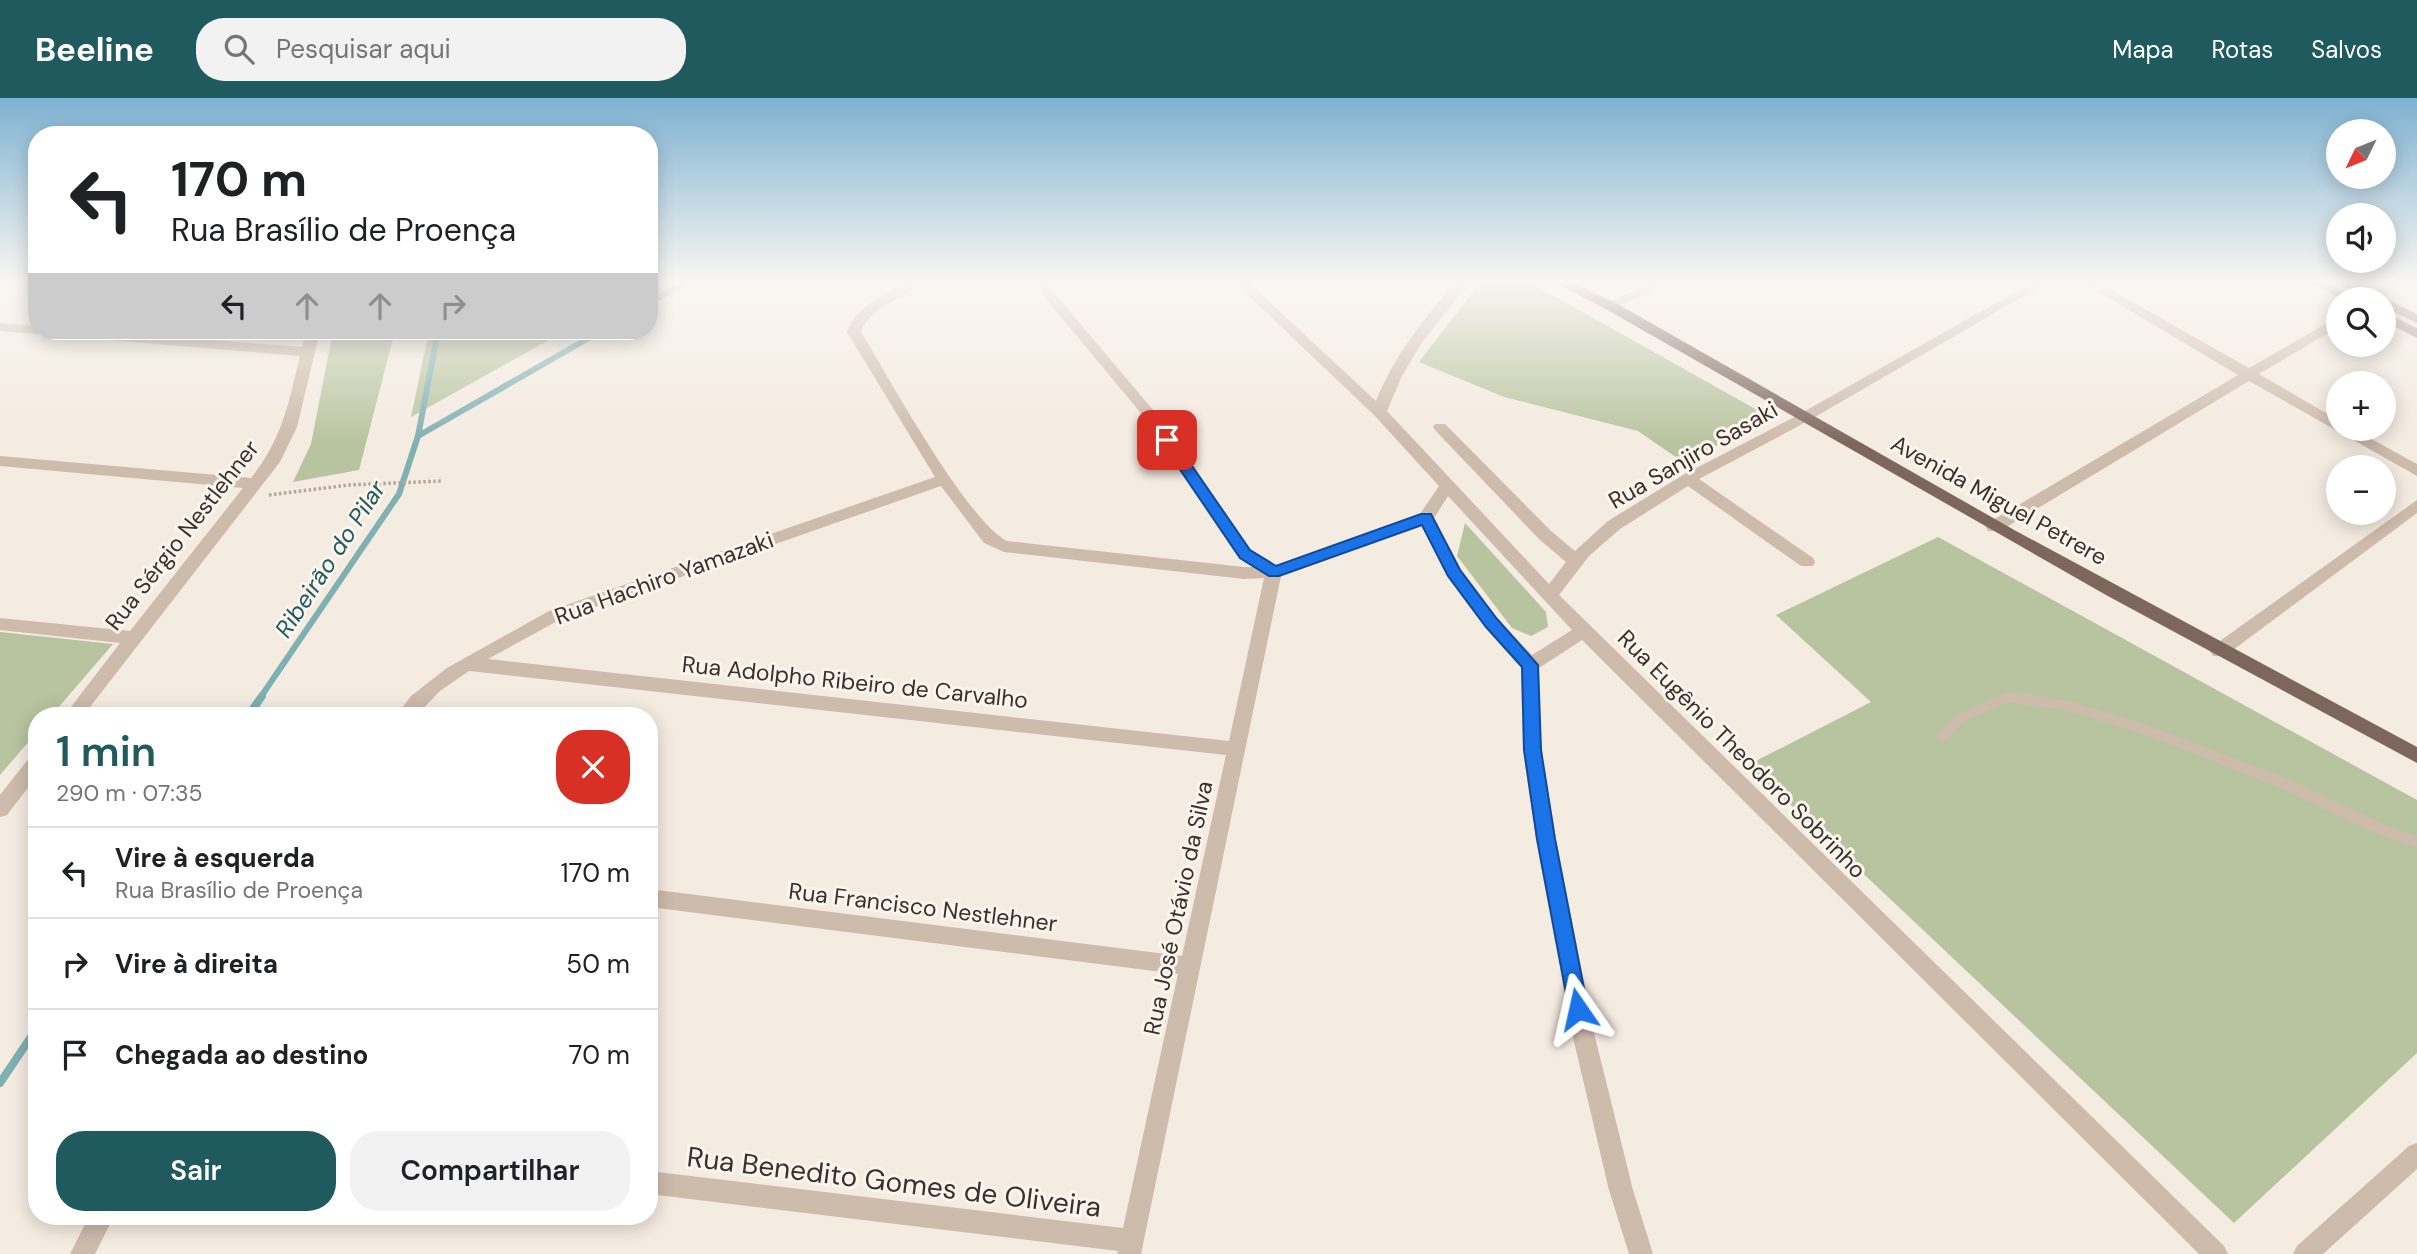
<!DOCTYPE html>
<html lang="pt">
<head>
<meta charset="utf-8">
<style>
  body { margin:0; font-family:"DM Sans",sans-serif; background:#f2f2f2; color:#202124; height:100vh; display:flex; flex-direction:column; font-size:26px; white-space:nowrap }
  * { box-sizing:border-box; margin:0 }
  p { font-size:23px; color:#757577 }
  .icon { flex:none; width:38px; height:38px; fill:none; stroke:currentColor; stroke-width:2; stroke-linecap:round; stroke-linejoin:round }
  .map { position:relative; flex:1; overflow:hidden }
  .details { position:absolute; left:28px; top:609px; width:630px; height:518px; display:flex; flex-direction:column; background:#fff; border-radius:28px; box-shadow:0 4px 18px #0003 }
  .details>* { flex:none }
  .top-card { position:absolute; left:28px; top:28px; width:630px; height:214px; border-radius:28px; box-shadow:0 4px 18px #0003; background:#fff; color:#202124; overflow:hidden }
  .needle { width:46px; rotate:227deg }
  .buttons { position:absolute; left:2326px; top:21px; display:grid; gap:14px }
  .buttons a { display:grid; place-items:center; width:70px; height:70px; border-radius:50%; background:#fff; box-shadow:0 4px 18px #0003; font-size:35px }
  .pin { position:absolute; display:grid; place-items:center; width:60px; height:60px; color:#fff; margin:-30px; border-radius:14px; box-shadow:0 4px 10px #0006 }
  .me { position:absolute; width:77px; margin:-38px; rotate:349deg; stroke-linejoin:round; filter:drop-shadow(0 0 5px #0008) }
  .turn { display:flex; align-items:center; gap:24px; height:147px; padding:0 28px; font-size:32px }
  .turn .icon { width:91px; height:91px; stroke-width:2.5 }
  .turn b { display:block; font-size:49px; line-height:60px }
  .lanes { display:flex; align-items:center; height:66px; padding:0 28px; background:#0003; justify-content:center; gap:35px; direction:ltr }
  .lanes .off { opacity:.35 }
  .round { display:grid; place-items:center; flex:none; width:74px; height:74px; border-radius:28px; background:#f2f2f2 }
  .headline { display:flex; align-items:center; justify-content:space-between; height:119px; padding:0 28px }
  h1 { font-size:42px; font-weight:600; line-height:52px; color:#1f5a5e }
  .action { display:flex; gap:14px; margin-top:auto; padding:14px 28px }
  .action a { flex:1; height:80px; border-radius:28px; background:#1f5a5e; color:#fff; font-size:28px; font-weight:600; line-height:80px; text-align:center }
  .action a+a { background:#f2f2f2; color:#202124 }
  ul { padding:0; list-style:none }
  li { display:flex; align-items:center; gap:21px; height:91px; padding:0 28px; border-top:2px solid #e0e0e0 }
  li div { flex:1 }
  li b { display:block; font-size:26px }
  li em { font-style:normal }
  header { display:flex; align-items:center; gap:42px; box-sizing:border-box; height:98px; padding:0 35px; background:#1f5a5e; color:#fff }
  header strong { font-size:33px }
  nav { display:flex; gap:38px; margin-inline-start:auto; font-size:24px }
  .search { width:490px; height:63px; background:#f2f2f2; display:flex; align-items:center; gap:18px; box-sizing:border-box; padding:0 24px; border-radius:28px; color:#757577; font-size:26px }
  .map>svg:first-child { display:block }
  .green { fill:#b8c4a0 }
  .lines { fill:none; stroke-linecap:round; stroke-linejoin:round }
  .stream-far1 { stroke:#7fb0b2; stroke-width:6 }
  .stream { stroke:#7fb0b2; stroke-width:8 }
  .path { stroke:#b9a596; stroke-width:3.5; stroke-dasharray:2.5 2.5; stroke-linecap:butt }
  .service { fill:#cdbbac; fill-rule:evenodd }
  .minor { fill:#cdbbac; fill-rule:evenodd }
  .secondary { fill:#a18a7d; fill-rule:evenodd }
  .primary { fill:#7d675c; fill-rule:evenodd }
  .route { fill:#1a73e8; stroke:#114b97; stroke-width:2 }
  .labels { text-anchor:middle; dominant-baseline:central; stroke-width:6; stroke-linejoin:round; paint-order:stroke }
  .street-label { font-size:23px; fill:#3b302b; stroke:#fbf5ee }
  .water-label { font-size:24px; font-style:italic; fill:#1f5a5e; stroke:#fbf5ee }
  .near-street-label { font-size:28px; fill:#3b302b; stroke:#fbf5ee }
</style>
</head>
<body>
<header>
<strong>Beeline</strong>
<div class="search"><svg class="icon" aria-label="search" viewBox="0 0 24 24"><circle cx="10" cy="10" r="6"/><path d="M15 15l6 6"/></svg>Pesquisar aqui</div>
<nav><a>Mapa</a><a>Rotas</a><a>Salvos</a></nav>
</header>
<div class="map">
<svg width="2417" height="1156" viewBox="0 0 2417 1156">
  <rect width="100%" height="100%" fill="#f4ebe1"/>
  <!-- green -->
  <g class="green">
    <path d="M1481,184H1529L1759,313L1763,320L1758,327L1683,364L1638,333L1504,299L1419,264Z"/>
    <path d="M333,233H395L359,372L293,384L311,346Z"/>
    <path d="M429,233H565L411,319Z"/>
    <path d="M1465,425L1546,514L1548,529L1531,538L1512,530L1457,458Z"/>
    <path d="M1938,439L2417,702V955L2234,1125L1748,667L1871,604L1776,517Z"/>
    <path d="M0,534L113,546L51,618H37V634L0,677Z"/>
  </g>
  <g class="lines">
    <!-- stream-far1 -->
    <g class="stream-far1">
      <path d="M649,205L686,184"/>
      <path d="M418,338L601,233"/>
      <path d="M260,600L399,396L418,338L438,233"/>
    </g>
    <!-- stream -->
    <g class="stream">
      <path d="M248,618L262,598"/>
      <path d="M0,985L37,930"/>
    </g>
    <!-- path -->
    <path class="path" d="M269,397L349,387L442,383"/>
    <!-- service -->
    <path class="service" d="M2007,594L2065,602L2139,624L2291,682L2381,725L2417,738V750L2371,733L2281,690L2198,657L2132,632L2065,612L2008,604L1965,623L1946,643H1938L1936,639L1938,635L1957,617Z"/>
    <!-- minor -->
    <g class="minor">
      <path d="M907,184H923C905,202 870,207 861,234C888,278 967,423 1007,443L1244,469H1253L1239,460L1149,325L1032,184H1045L1159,319L1251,452L1276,467L1420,416L1439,388L1374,317L1234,184H1248L1376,303C1394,258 1424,220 1456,184H1469L1421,246L1402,278L1387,313L1549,486L1566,464L1539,441L1435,332L1433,329L1435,326H1445L1551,433L1575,453L1608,423L1683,377L1798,317L2033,184H2048L1808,323L1699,381L1813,460L1815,464L1813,468H1801L1688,388L1620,431L1589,458L1559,497L2224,1148L2228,1156H2199L1582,542L1539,570L1541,652L1556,741L1594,935L1633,1092L1653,1156H1629L1609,1092L1572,935L1536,741L1523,652L1521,569L1486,529L1448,478L1422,427L1281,478L1141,1156H1117L1118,1153L649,1096V1073L1123,1130L1178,876L649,809V791L1182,858L1226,657L469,573L440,593L416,618H396L411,598L447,570L549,513L935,379L847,234C856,208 885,197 907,184ZM941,388L984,445L1004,454L1244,481L1264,480L1229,643L488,561L561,521ZM1448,398L1572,532L1532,557L1498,521L1461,471L1434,420Z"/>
      <path d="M1654,184H1672L1614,210H1604L1602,207Z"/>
      <path d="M2082,184H2097L2249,270L2338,219V229L2259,276L2338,322V331H2353L2417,366V378L2249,283L2000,433H1988L1986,429L1988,425L2238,277Z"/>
      <path d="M2387,184H2403L2380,201H2364Z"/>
      <path d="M0,225L37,228V233H96L302,249L306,233H320L297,329L280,364L83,618H64L120,545L0,532V520L130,533L243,390L0,368V358L251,380C283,340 288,306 300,258L0,233Z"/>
      <path d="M2417,402V415L2225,558H2213L2210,553L2213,548Z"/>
      <path d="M37,657V678L7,717L0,719V697L30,659Z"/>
      <path d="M2417,1045V1071L2323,1156H2293L2297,1148L2409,1048Z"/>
      <path d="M89,1118H114L95,1156H70Z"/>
    </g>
    <!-- secondary -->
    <g class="secondary">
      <path d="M2311,184H2327L2358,201H2341Z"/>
      <path d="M2338,184H2354L2417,216V225L2384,209V201H2367Z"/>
      <path d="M2384,214L2417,230V240L2384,223Z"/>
    </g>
    <!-- primary -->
    <path class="primary" d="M1554,184H1571L1614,204L2016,433L2417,649V665L2106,497L1604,210Z"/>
  </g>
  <!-- sky -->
  <linearGradient id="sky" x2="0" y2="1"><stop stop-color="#7eb2d2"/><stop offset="0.53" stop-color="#faf6f2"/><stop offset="1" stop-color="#faf6f2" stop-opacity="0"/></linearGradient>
  <rect width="2417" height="346" fill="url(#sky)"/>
  <!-- route -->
  <path class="route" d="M1167,338L1172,339L1250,452L1276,468L1421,416H1431L1460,472L1497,521L1538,567L1541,652L1555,741L1588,911L1585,917L1578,920L1571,917L1569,911L1537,741L1524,652L1522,569L1486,529L1448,478L1422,427L1279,478H1269L1240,460L1160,342Z"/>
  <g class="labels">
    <!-- street labels -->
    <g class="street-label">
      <text transform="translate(1693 357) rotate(-30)">Rua Sanjiro Sasaki</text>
      <text transform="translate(1999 402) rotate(29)">Avenida Miguel Petrere</text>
      <text transform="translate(182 437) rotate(-52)">Rua Sérgio Nestlehner</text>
      <text transform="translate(664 480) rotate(-20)">Rua Hachiro Yamazaki</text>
      <text transform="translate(855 584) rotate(6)">Rua Adolpho Ribeiro de Carvalho</text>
      <text transform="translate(1742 656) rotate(45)">Rua Eugênio Theodoro Sobrinho</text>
      <text transform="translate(923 809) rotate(7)">Rua Francisco Nestlehner</text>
      <text transform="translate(1178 810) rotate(-78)">Rua José Otávio da Silva</text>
    </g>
    <!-- water labels -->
    <g class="water-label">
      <text transform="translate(330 461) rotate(-57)">Ribeirão do Pilar</text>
    </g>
    <!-- near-street labels -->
    <g class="near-street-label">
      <text transform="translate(894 1084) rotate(7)">Rua Benedito Gomes de Oliveira</text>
    </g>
  </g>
</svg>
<div class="buttons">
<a><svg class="needle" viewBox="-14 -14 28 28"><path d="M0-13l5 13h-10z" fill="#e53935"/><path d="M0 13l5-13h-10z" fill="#757577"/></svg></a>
<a><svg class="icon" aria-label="sound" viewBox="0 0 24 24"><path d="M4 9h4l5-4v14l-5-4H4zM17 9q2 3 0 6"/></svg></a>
<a><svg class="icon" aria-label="search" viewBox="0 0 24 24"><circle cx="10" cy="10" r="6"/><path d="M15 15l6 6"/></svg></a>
<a>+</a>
<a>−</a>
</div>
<div class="pin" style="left:1167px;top:342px;background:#d93025"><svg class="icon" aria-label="arrive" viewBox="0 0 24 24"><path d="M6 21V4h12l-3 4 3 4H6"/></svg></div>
<svg class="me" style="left:1578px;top:911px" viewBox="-20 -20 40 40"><path d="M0-17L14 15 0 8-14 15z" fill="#1a73e8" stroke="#fff" stroke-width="4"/></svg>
<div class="top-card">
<div class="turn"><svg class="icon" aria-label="left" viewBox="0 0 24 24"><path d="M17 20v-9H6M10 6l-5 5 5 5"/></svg><div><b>170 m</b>Rua Brasílio de Proença</div></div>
<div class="lanes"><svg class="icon" aria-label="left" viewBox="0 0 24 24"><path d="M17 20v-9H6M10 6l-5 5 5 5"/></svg><svg class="icon off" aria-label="ahead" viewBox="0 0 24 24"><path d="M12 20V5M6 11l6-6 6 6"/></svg><svg class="icon off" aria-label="ahead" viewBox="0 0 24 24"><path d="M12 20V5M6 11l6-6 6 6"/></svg><svg class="icon off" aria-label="right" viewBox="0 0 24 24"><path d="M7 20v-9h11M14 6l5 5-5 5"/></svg></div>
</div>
<section class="details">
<div class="headline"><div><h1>1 min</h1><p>290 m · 07:35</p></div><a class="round" style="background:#d93025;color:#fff"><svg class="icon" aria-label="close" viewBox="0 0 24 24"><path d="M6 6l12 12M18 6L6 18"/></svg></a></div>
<ul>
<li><svg class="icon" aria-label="left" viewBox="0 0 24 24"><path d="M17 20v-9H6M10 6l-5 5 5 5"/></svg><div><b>Vire à esquerda</b><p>Rua Brasílio de Proença</p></div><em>170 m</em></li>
<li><svg class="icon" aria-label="right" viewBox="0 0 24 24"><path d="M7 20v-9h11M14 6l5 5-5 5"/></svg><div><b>Vire à direita</b></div><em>50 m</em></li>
<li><svg class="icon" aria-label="arrive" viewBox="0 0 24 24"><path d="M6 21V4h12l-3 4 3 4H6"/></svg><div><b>Chegada ao destino</b></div><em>70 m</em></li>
</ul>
<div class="action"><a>Sair</a><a>Compartilhar</a></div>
</section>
</div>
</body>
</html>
